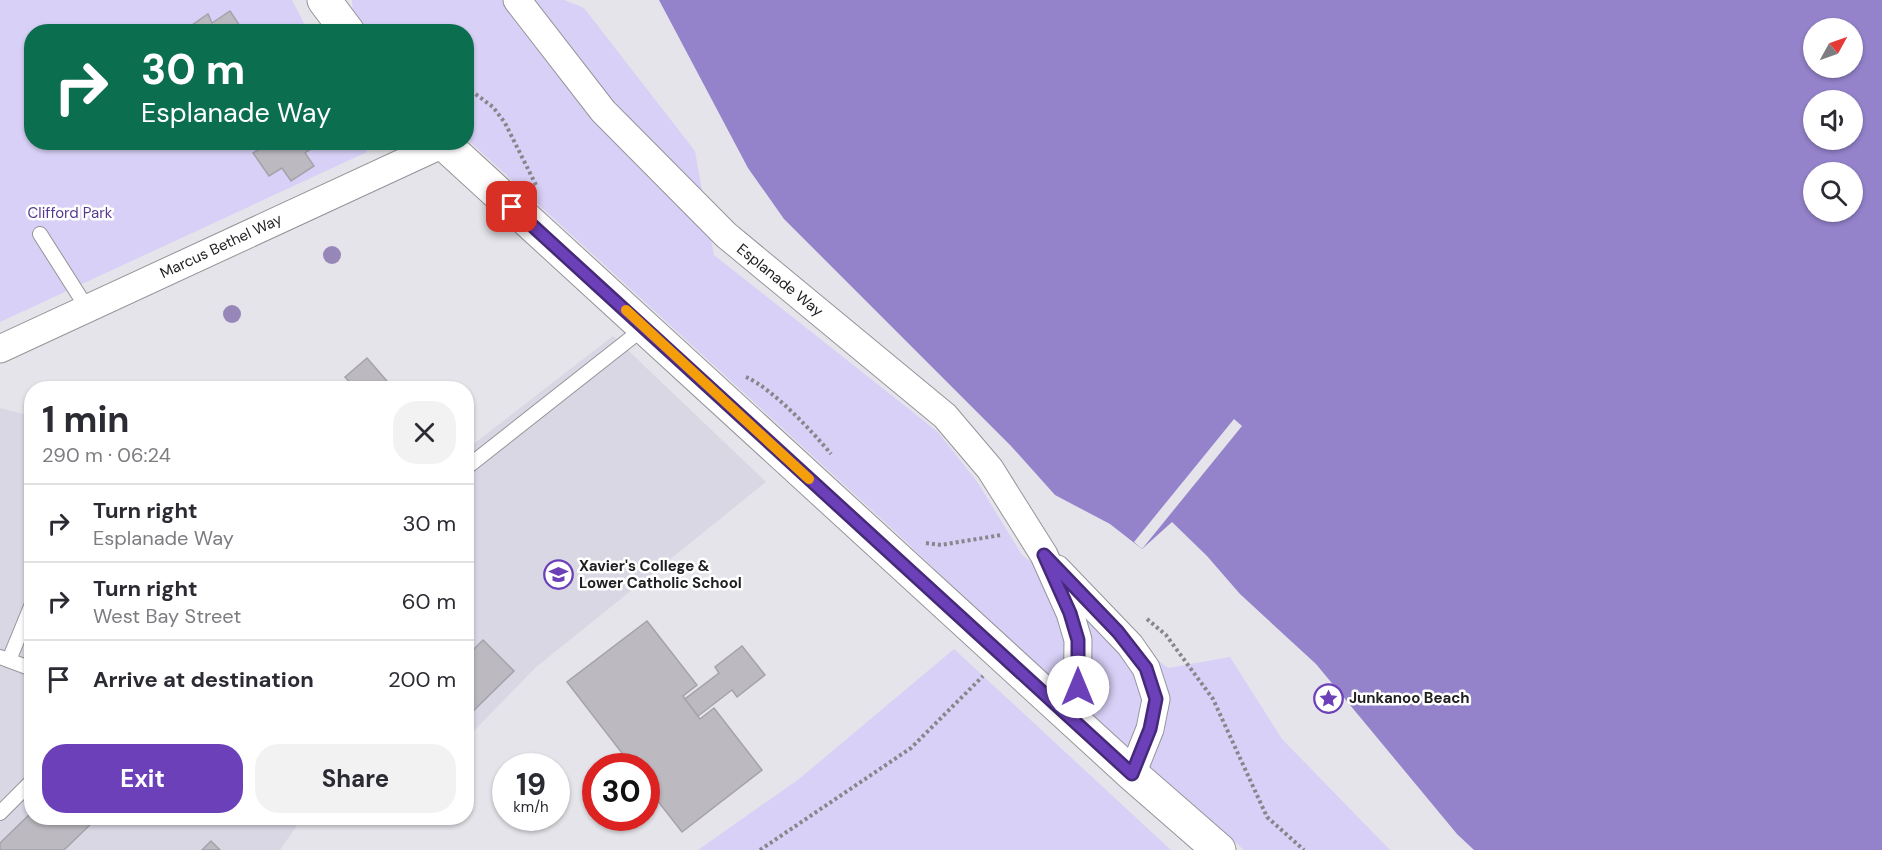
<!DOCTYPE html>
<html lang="en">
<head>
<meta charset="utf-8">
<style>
  body { margin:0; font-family:"DM Sans",sans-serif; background:#f2f2f3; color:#2b2b33; height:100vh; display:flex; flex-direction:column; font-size:22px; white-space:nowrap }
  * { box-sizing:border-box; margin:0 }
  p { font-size:20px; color:#7c7c81 }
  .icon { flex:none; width:33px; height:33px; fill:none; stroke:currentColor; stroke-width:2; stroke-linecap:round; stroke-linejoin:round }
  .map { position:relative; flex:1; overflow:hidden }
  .drawer { position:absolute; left:24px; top:381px; width:450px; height:444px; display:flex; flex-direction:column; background:#fff; border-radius:24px; box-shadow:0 2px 4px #0004 }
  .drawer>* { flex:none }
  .top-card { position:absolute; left:24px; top:24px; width:450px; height:126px; border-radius:24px; box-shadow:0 2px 4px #0004; background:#0b6e4f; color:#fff; overflow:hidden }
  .needle { width:39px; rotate:50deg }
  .buttons { position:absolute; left:1803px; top:18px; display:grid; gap:12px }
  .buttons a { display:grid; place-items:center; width:60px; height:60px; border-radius:50%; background:#fff; box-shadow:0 2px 4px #0004; font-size:30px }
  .speed { position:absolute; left:492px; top:753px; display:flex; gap:12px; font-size:30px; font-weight:700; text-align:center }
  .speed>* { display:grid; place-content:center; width:78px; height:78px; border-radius:50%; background:#fff; box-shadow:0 2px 4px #0004; line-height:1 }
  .speed small { font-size:15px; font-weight:400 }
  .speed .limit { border:9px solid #d22; background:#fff; color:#111 }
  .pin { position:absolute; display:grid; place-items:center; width:51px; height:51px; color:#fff; margin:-26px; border-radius:12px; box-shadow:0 3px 9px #0006 }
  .me { position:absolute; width:66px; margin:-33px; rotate:0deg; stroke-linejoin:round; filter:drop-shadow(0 0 4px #0008) }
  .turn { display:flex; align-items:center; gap:21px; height:126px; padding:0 18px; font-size:27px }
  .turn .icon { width:78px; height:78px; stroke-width:2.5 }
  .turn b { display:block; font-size:42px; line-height:51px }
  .round { display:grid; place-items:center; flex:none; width:63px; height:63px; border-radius:24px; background:#f2f2f3 }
  .head { display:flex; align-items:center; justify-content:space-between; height:102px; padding:0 18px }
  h1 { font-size:36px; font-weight:700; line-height:45px }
  .action { display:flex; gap:12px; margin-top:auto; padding:12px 18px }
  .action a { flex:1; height:69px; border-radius:24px; background:#6b40b8; color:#fff; font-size:24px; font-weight:700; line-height:69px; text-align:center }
  .action a+a { background:#f2f2f3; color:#2b2b33 }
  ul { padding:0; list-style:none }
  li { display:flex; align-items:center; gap:18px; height:78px; padding:0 18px; border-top:2px solid #e1e1e2 }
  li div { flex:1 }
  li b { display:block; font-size:22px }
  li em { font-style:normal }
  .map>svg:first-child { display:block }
  .built { fill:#d9d7e4 }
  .green { fill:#d8d0f6 }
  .water { fill:#9482ca; fill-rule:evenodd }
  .pier { fill:#e5e4ea }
  .building { fill:#bcbac0; stroke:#a4a3a9; stroke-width:1.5 }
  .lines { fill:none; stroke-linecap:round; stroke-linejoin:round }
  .lane-casing { stroke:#959499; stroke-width:16 }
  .street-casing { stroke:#959499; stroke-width:29 }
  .highway-casing { stroke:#959499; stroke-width:35 }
  .path { stroke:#87878b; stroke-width:4; stroke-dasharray:3 3; stroke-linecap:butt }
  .lane { stroke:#fff; stroke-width:14 }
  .street { stroke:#fff; stroke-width:27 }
  .highway { stroke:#fff; stroke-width:33 }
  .tree { fill:#9786b8 }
  .route-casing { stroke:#462a78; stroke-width:15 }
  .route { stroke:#6b40b8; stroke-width:10 }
  .slow { stroke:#f59e0b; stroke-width:10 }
  .labels { text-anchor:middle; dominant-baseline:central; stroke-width:5; stroke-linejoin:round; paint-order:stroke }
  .park-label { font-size:15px; fill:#573a90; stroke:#fff }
  .street-label { font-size:15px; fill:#202022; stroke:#fff }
  .poi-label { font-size:15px; font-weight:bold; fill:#202022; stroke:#fff; text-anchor:start }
</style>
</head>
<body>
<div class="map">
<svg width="1882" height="850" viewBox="0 0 1882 850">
  <rect width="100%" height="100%" fill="#e5e4ea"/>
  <!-- built -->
  <g class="built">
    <path d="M613,336L766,482L535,668L467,738V449Z"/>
    <path d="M0,408L31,416L32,818H302L280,850H0Z"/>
  </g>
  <!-- green -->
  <g class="green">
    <path d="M0,0H292L308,31L32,32V142H362L367,152L0,322Z"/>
    <path d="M352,0H564L584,8L695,151L714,255L938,432L978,483L1022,555L1168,668L1230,657L1282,739L1390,850H1244L1013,644L901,537L467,139L466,32L368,31L353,12Z"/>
    <path d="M954,649L1171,850H698L799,779Z"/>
  </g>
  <!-- water -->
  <path class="water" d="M659,0H1882V850H1474L1457,834L1316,664L1240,594L1207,556L1172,522L1142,549L1110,524L1055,495L1011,446L784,219L748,168ZM1814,28H1852V68H1814ZM1814,100H1852V140H1814ZM1814,172H1852V212H1814Z"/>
  <!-- pier -->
  <path class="pier" d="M1234,419L1242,426L1142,549L1134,542Z"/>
  <!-- building -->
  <g class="building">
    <path d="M230,11L244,32H182L208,14L212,23Z"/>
    <path d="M270,142H321L305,153L314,166L291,181L282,168L269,176L253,153Z"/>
    <path d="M367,358L393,388H355L345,377Z"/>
    <path d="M647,621L697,685L683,696L700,719L714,708L762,770L682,832L646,786V766H632L567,682Z"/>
    <path d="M483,640L514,671L466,718V657Z"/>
    <path d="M742,646L765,675L737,697L732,690L698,716L685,699L719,673L715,667Z"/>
    <path d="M32,812V818H97L64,850H0V843Z"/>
    <path d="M211,841L220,850H202Z"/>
  </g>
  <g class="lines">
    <defs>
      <g id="lane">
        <path d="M40,234L87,308"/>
        <path d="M466,468L645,327"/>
        <path d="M0,657L32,669"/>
        <path d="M9,660L32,604"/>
        <path d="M0,813L32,781"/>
      </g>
      <g id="street">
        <path d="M517,0L603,111L726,235L945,416L990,469L1044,555L1070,613L1078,640L1077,724"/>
        <path d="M0,349L443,144"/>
        <path d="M1057,569L1130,645L1146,668L1156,699L1150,729L1132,774"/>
      </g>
      <g id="highway">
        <path d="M324,0L348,32"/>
        <path d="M442,142L1132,774L1219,850"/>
      </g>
    </defs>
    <!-- lane casing -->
    <use href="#lane" class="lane-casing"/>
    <!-- street casing -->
    <use href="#street" class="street-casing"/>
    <!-- highway casing -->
    <use href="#highway" class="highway-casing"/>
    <!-- path -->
    <g class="path">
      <path d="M466,87L493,107L505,123L536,185"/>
      <path d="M746,377C773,389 812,431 831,454"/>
      <path d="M926,543L941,545L1001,535"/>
      <path d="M1147,619L1166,635L1213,699L1267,817L1304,850"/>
      <path d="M760,850L911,748L983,676"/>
    </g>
    <!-- lane -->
    <use href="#lane" class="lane"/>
    <!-- street -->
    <use href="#street" class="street"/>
    <!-- highway -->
    <use href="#highway" class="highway"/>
  </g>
  <!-- trees -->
  <g class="tree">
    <circle cx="332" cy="255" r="9"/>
    <circle cx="232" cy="314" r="9"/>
  </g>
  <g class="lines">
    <defs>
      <path id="route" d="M512,207L1132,774L1150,729L1156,699L1146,668L1118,632L1044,555L1070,613L1078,640V687"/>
    </defs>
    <!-- route casing -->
    <use href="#route" class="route-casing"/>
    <!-- route -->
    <use href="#route" class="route"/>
    <!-- slow -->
    <path class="slow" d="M626,310L809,479"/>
  </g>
  <!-- icons -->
  <defs>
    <symbol id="school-ring" viewBox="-11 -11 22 22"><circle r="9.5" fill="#fff" stroke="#6b40b8" stroke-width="1.5"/><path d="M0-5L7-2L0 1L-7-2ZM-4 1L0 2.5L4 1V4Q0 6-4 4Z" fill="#6b40b8"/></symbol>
    <symbol id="sight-ring" viewBox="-11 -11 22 22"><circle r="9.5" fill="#fff" stroke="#6b40b8" stroke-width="1.5"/><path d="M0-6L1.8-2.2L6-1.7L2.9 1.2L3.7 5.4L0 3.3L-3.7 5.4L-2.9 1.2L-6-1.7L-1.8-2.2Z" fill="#6b40b8"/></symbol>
  </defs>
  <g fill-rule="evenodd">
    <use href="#school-ring" x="542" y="558" width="33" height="33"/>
    <use href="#sight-ring" x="1312" y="682" width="33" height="33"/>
  </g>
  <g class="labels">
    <!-- park labels -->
    <g class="park-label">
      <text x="70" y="213">Clifford Park</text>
    </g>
    <!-- street labels -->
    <g class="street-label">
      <text transform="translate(221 246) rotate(-25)">Marcus Bethel Way</text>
      <text transform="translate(780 280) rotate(39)">Esplanade Way</text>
    </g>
    <!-- poi labels -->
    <g class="poi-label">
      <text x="579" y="566">Xavier's College &amp;<tspan x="579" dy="17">Lower Catholic School</tspan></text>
      <text x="1349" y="698">Junkanoo Beach</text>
    </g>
  </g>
</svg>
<div class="buttons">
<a><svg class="needle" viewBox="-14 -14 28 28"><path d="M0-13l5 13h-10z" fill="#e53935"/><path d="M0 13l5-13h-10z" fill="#7c7c81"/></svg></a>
<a><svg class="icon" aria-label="sound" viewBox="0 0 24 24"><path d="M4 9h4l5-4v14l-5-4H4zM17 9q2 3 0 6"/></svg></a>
<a><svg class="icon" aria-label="search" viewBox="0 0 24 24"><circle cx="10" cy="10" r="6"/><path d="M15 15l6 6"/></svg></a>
</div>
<div class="speed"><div>19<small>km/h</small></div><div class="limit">30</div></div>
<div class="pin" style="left:512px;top:207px;background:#d93025"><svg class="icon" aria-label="arrive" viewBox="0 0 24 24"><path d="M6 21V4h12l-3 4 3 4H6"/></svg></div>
<svg class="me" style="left:1078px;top:687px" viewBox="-20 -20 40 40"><circle r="19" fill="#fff"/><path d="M0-13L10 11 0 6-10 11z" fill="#6b40b8"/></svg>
<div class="top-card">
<div class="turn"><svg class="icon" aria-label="right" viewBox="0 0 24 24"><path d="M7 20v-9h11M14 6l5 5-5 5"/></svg><div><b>30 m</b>Esplanade Way</div></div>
</div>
<section class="drawer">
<div class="head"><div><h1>1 min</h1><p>290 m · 06:24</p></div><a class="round"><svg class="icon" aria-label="close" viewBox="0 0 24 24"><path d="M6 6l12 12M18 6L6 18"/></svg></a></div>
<ul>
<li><svg class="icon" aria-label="right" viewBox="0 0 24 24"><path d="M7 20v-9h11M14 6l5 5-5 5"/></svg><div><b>Turn right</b><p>Esplanade Way</p></div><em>30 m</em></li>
<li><svg class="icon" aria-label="right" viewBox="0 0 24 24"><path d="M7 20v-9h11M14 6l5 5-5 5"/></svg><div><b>Turn right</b><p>West Bay Street</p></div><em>60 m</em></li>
<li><svg class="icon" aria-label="arrive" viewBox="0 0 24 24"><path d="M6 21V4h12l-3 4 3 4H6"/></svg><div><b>Arrive at destination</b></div><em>200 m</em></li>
</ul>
<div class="action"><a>Exit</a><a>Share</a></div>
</section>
</div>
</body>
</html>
